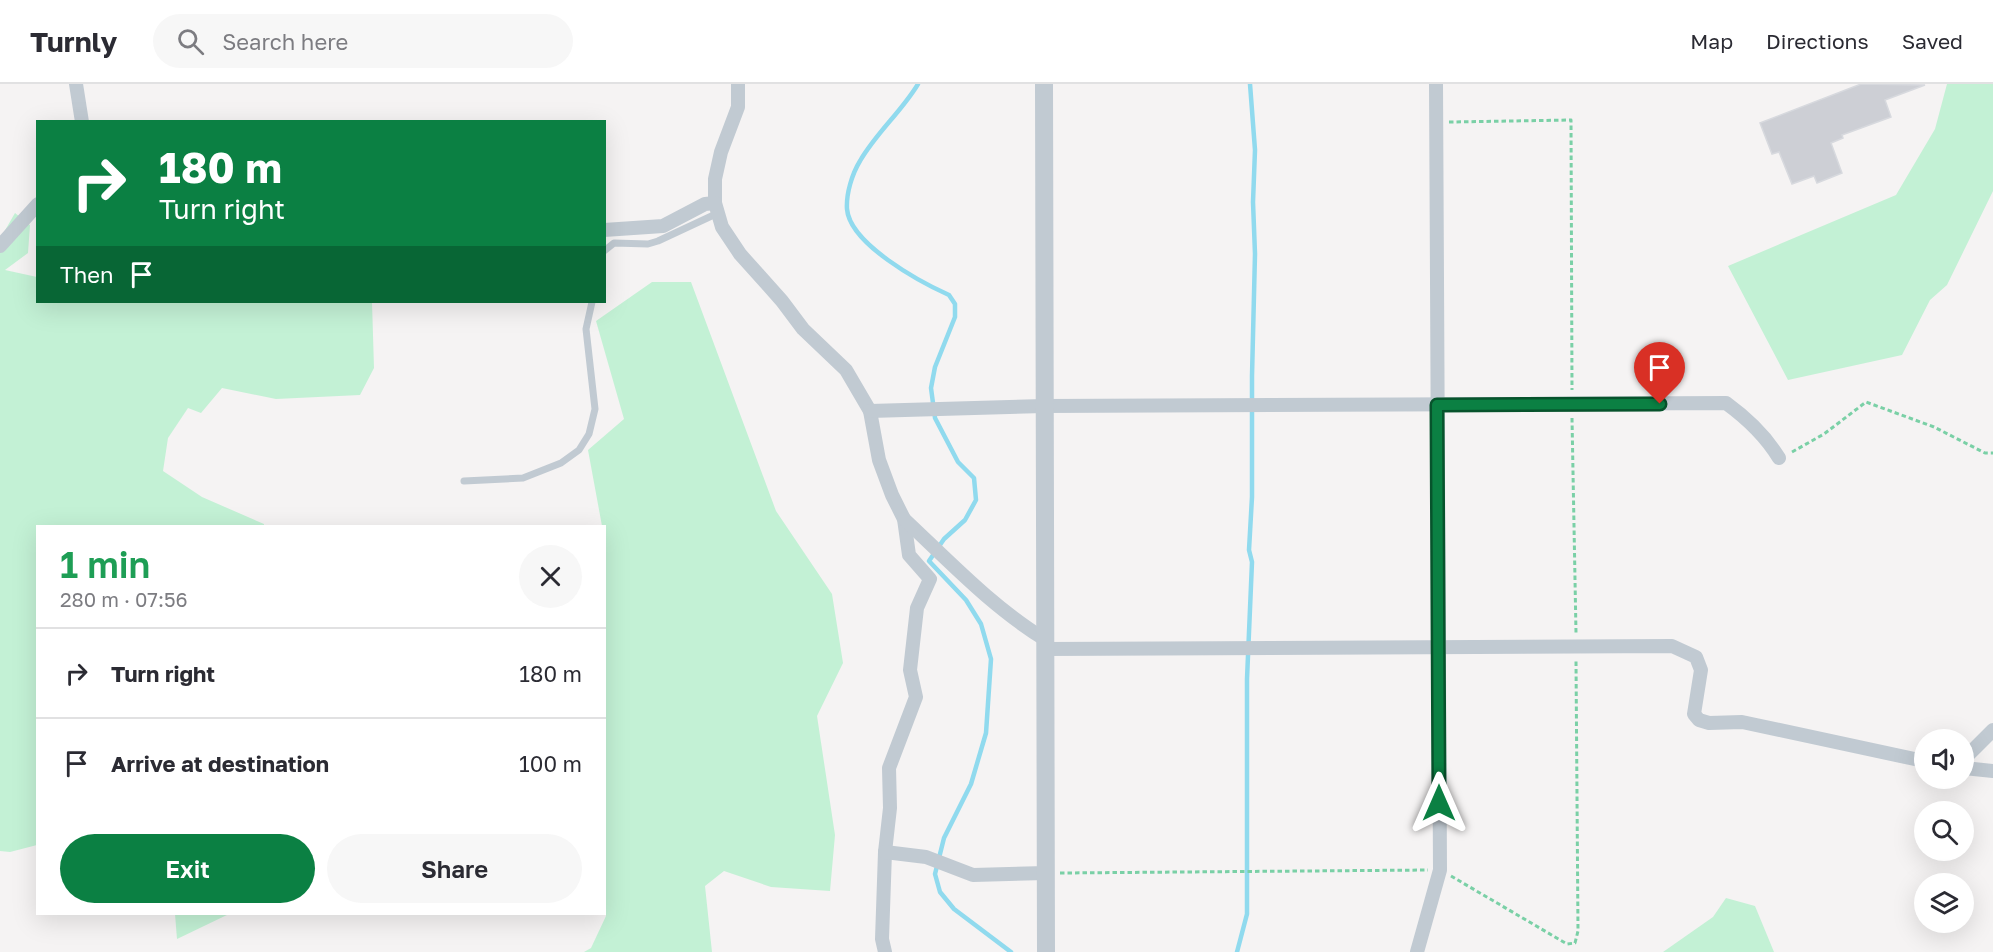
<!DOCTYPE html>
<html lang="en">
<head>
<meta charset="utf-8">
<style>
  body { margin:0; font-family:"Golos Text",sans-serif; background:#f7f7f7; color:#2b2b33; height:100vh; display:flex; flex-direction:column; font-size:22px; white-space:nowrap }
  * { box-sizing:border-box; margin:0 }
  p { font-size:20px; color:#7c7c81 }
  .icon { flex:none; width:33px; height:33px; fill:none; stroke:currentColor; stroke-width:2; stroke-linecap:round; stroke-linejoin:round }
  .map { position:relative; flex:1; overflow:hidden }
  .sheet { position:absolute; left:36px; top:441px; width:570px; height:390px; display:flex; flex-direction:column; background:#fff; border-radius:0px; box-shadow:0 6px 24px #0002 }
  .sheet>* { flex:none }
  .hud { position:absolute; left:36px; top:36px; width:570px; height:183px; border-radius:0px; box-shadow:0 6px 24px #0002; background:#0b8043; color:#fff; overflow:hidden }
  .tools { position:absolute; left:1914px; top:645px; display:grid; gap:12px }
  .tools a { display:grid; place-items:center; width:60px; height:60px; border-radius:50%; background:#fff; box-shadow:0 6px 24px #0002; font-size:30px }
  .pin { position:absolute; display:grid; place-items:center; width:51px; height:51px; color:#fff; margin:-62px -26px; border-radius:50% 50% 50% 0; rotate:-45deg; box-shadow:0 0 6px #0007 }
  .pin .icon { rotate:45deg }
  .me { position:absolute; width:66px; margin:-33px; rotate:0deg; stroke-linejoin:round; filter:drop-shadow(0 0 4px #0008) }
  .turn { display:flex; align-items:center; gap:21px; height:126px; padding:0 24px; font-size:27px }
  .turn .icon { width:78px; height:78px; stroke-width:2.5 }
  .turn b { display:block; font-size:42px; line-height:51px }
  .then { display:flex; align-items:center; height:57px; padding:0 24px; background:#0003; gap:12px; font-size:22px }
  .round { display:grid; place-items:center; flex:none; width:63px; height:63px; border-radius:32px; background:#f7f7f7 }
  .overview { display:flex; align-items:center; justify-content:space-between; height:102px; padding:0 24px }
  h1 { font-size:36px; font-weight:600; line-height:45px; color:#1e9e55 }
  .primary-button { display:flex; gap:12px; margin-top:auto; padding:12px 24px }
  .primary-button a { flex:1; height:69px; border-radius:36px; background:#0b8043; color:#fff; font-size:24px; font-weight:600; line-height:69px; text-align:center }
  .primary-button a+a { background:#f7f7f7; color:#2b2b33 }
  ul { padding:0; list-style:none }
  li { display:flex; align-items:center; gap:18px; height:90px; padding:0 24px; border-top:2px solid #e1e1e2 }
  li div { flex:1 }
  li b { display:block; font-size:22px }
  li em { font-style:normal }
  header { display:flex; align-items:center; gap:36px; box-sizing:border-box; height:84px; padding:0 30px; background:#fff; border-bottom:2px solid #e1e1e2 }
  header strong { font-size:28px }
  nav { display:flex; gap:33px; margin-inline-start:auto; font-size:21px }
  .search { width:420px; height:54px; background:#f7f7f7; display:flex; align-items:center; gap:15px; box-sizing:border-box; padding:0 21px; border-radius:33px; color:#7c7c81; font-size:22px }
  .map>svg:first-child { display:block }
  .green { fill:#c3f1d5 }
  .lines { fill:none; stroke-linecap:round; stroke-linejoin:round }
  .stream { stroke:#90daee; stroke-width:4.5 }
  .building { fill:#cdcfd5; stroke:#d7d9de; stroke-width:1.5 }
  .path { stroke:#7ad0a6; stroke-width:3; stroke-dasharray:4.5 3; stroke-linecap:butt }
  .service { stroke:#c1cad2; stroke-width:7 }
  .minor { stroke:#c1cad2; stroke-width:14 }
  .tertiary { stroke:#c1cad2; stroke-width:18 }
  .route-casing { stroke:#07532c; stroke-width:15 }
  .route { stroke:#0b8043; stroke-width:10 }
</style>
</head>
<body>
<header>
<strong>Turnly</strong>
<div class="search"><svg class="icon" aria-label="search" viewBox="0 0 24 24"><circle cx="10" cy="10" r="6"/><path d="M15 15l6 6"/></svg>Search here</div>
<nav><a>Map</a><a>Directions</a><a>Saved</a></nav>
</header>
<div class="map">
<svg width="1993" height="868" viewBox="0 0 1993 868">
  <rect width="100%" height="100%" fill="#f5f3f3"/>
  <!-- green -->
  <g class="green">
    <path d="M1947,0H1993V107L1947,201L1930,216L1902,271L1788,296L1728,182L1896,111L1935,45Z"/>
    <path d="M15,129L30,141L28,169L5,186L37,193L38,218H372L374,284L360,311L276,315L222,304L201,329L188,324L168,354L163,387L202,413L264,440V442H38L37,761L10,768L0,767V155Z"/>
    <path d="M652,198H691L776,427L832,510L843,579L817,632L835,751L830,807L771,803L724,787L705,802L712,868H584L591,864L606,832V464L604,442H602L588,366L624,335L596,237Z"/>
    <path d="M1726,814L1755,822L1774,868H1663L1713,833Z"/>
    <path d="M175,830H229L177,855Z"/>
  </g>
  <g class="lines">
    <!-- stream -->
    <g class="stream">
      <path d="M918,0C902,27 876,49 860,77C852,90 846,110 847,125C850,160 920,198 949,211L955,220V233L935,283L931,304L935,334L958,378L974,394L976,416L965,436L944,455L929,477L966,516L981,540L991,575L986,649L971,700L944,754L935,790L940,808L954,825L1011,868"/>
      <path d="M1237,868L1247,830V595L1252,478L1249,466L1252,413V292L1255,170L1253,118L1255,66L1250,0"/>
    </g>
  </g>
  <!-- building -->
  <path class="building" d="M1861,0L1925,1L1885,16L1891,33L1842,51L1843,54L1831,59L1842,89L1817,99L1814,92L1792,100L1779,68L1772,70L1760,39Z"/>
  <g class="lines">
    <!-- path -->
    <g class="path">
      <path d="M1449,38L1571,36L1572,306"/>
      <path d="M1572,334L1576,549"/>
      <path d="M1792,368L1824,350L1866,318L1934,343L1985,369H1993"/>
      <path d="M1060,789L1428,786"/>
      <path d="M1451,792L1567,860L1575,859L1578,847L1576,577"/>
    </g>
    <!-- service -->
    <g class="service">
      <path d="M604,167L614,159L648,160L658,157L718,129"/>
      <path d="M464,397L523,394L561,379L579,366L589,350L595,325L586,245L592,218"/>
    </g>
    <!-- minor -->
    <g class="minor">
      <path d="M76,0L82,38"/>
      <path d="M738,0V23L721,68L715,95V119L722,143L740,170L782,217L803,245L846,286L870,327L879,376L892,411L904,435L909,471L930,495L917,524L910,586L916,613L889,684L890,724L885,768L882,855L885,868"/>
      <path d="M604,146L663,142L705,120L715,119"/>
      <path d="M0,162L38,120"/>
      <path d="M870,327L1044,322L1726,319C1748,335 1765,351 1779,374"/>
      <path d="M904,435C949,477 993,524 1046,556"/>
      <path d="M1046,565L1672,562L1696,573L1701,586L1694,630L1699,636L1709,639L1742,638L1924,677"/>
      <path d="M1964,675L1993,646"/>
      <path d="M1964,684L1993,687"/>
      <path d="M885,768L926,773L973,791L1046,789"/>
      <path d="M1417,868L1440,786L1436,0"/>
    </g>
    <!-- tertiary -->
    <path class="tertiary" d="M1044,0L1046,868"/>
  </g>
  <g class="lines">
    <defs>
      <path id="route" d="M1439,719L1437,321L1660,320"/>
    </defs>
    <!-- route casing -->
    <use href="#route" class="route-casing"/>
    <!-- route -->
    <use href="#route" class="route"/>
  </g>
</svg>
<div class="tools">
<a><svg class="icon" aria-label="sound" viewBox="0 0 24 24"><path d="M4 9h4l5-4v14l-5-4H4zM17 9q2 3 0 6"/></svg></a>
<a><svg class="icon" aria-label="search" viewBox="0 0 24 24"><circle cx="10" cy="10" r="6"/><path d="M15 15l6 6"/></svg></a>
<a><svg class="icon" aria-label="layers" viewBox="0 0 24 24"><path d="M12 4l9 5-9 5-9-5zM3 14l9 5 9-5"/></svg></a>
</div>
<div class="pin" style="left:1660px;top:320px;background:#d93025"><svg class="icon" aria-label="arrive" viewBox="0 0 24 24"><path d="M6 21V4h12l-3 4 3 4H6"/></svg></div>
<svg class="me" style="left:1439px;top:719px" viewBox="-20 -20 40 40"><path d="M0-17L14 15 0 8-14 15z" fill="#0b8043" stroke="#fff" stroke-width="4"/></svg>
<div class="hud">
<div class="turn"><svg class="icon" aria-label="right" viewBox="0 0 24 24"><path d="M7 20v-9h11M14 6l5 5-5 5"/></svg><div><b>180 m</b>Turn right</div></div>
<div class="then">Then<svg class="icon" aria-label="arrive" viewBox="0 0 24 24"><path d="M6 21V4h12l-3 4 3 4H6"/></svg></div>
</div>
<section class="sheet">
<div class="overview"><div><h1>1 min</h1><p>280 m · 07:56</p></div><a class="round"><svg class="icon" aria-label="close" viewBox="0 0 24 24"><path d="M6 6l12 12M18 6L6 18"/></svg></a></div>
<ul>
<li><svg class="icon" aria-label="right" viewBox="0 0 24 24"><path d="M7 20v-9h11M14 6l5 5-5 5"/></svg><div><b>Turn right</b></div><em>180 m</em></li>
<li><svg class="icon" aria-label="arrive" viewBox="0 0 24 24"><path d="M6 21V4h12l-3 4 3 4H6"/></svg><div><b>Arrive at destination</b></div><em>100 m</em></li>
</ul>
<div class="primary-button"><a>Exit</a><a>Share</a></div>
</section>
</div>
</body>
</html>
